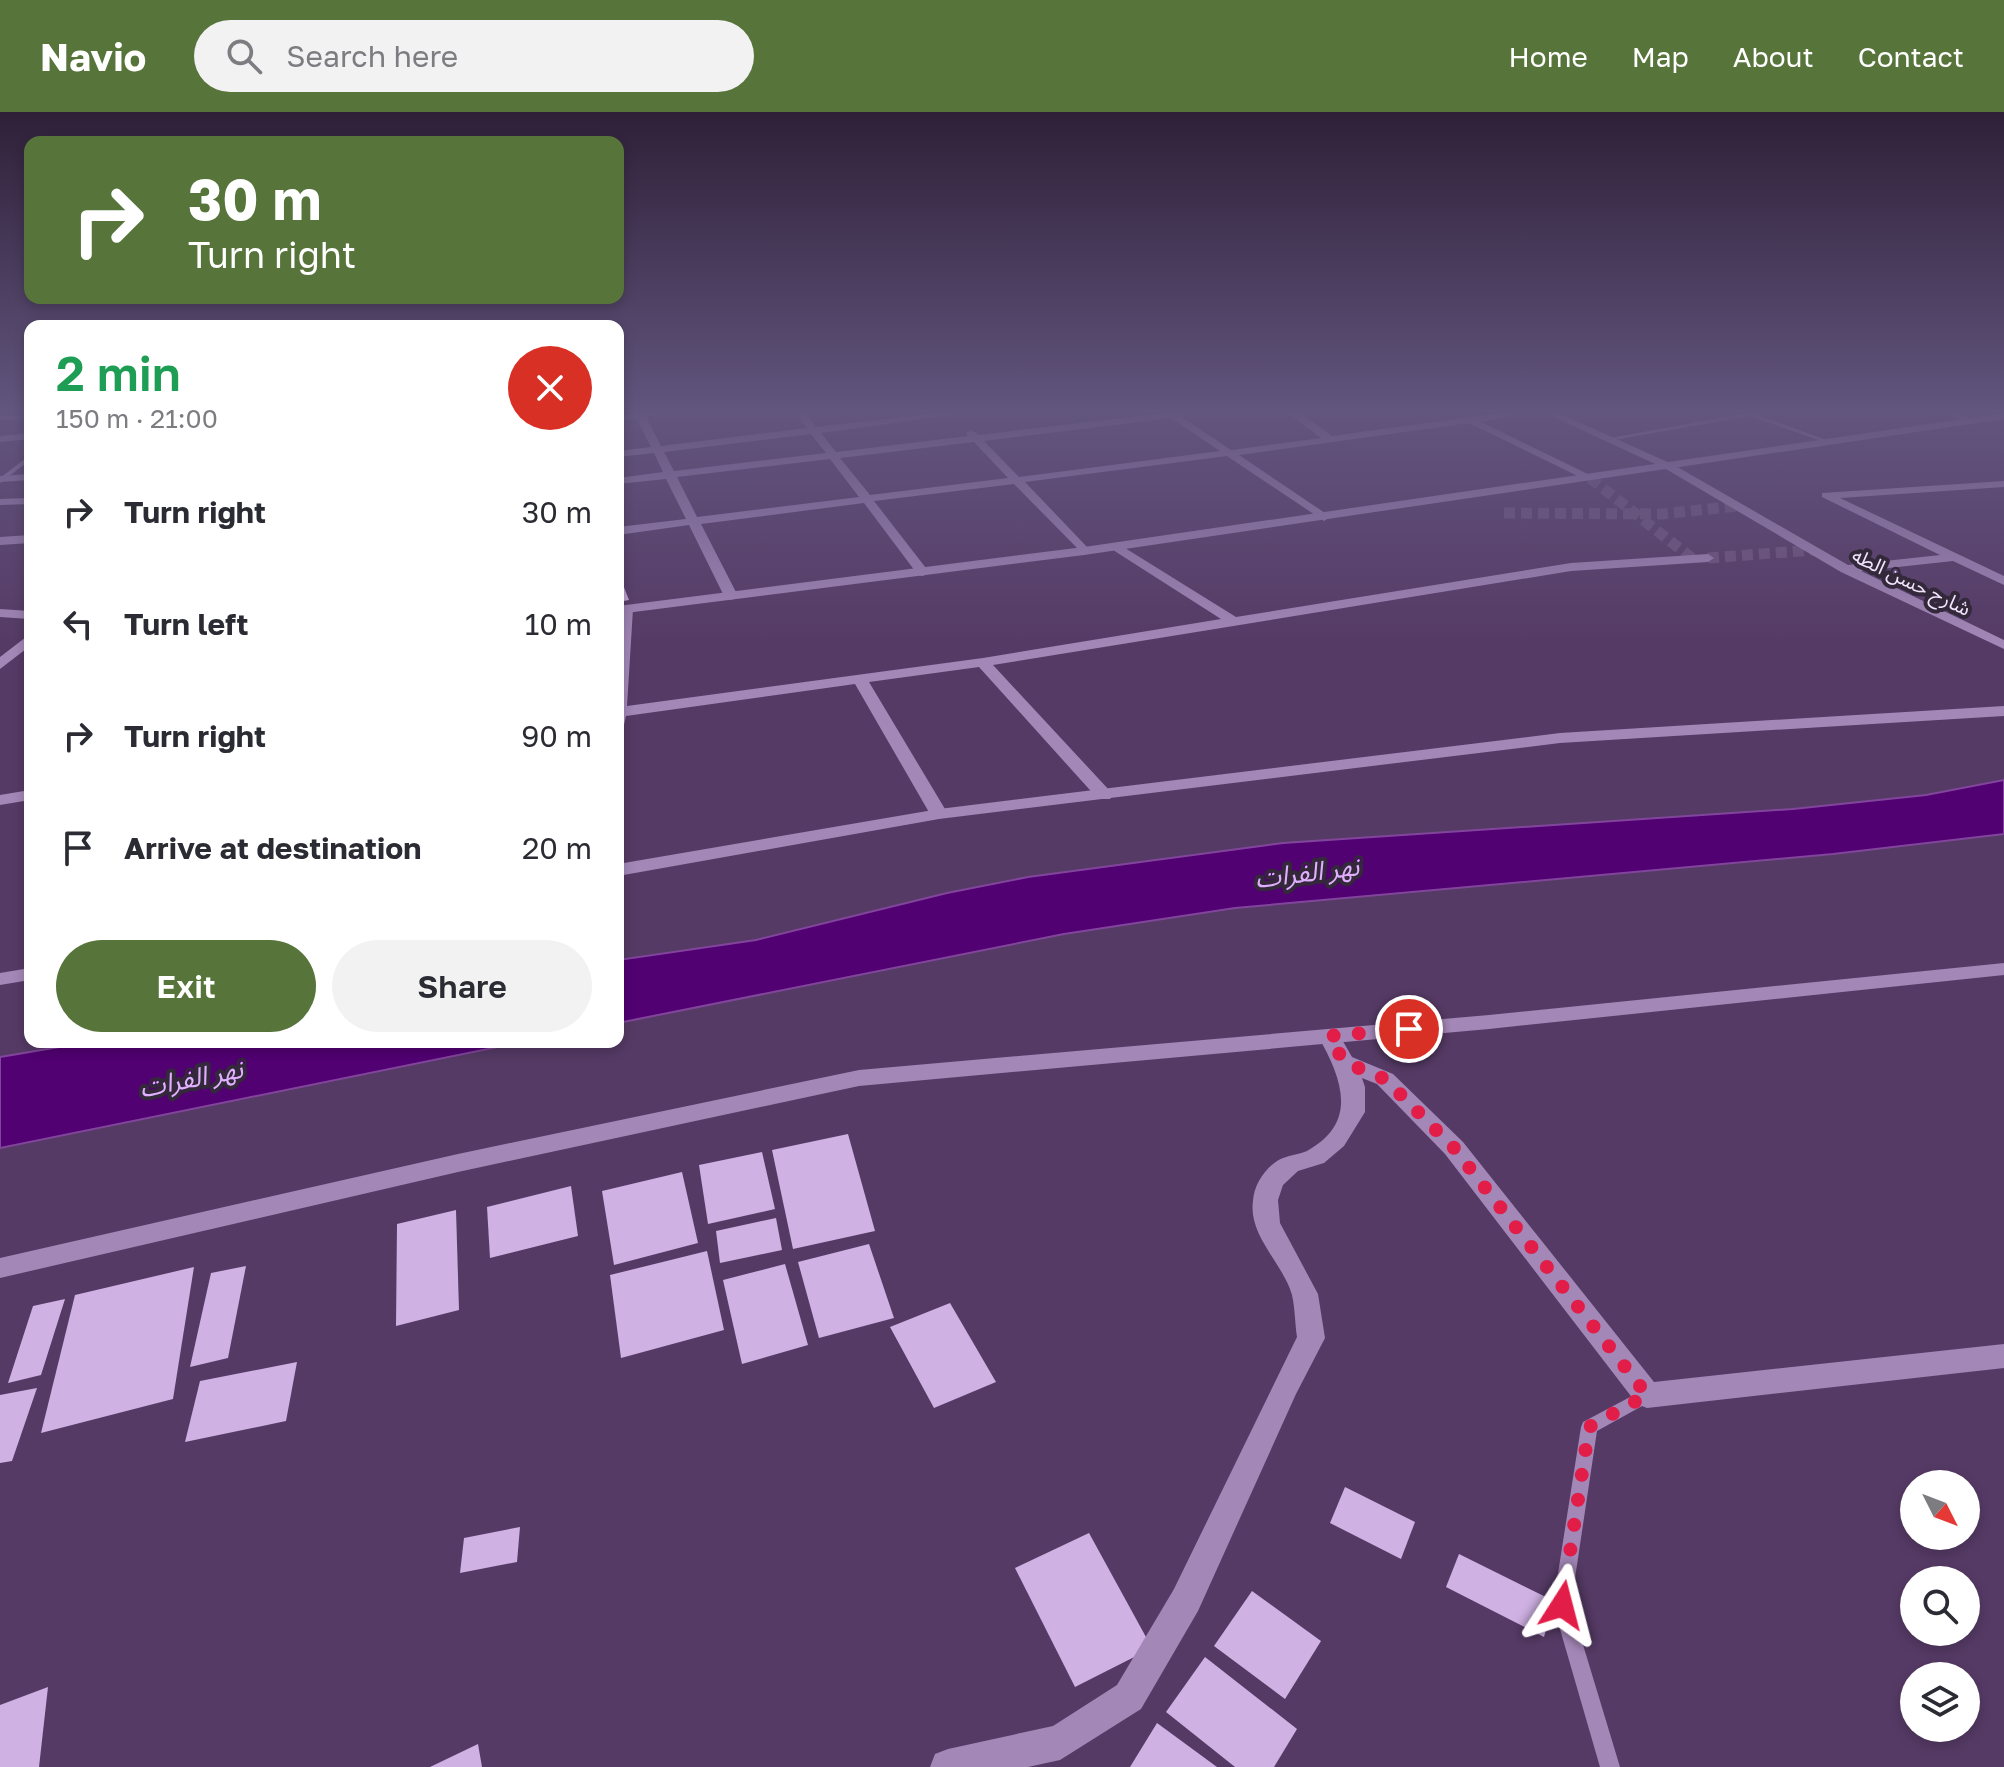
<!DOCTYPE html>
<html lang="en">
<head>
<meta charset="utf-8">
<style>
  body { margin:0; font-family:"Golos Text","Noto Sans Arabic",sans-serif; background:#f2f2f3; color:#2b2b33; height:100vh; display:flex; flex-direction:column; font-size:30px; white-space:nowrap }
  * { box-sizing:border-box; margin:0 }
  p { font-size:26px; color:#7c7c81 }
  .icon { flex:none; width:44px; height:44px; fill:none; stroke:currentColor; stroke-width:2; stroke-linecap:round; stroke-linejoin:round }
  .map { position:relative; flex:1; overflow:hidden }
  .side { position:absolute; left:24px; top:208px; width:600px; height:728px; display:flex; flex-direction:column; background:#fff; border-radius:16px; box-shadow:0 4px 12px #0003 }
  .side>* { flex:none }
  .top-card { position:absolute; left:24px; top:24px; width:600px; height:168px; border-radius:16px; box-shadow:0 4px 12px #0003; background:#57743b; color:#fff; overflow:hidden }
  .needle { width:52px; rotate:132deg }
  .controls { position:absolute; left:1900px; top:1358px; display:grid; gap:16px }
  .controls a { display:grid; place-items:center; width:80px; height:80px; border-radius:50%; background:#fff; box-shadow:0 4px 12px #0003; font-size:40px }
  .pin { position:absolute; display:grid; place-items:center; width:68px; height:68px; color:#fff; margin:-34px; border:4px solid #fff; border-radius:50%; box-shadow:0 2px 8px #0007 }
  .me { position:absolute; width:88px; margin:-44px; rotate:9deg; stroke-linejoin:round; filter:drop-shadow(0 0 6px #0008) }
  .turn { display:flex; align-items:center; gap:28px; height:168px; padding:0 32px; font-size:36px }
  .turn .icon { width:104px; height:104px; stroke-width:2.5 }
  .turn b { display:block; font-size:56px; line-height:68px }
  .round { display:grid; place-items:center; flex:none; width:84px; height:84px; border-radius:42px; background:#f2f2f3 }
  .summary { display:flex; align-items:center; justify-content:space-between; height:136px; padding:0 32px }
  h1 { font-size:48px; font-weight:600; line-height:60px; color:#1e9e55 }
  .primary-button { display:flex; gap:16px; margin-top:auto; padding:16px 32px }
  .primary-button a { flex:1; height:92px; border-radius:48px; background:#57743b; color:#fff; font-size:32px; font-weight:600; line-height:92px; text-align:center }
  .primary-button a+a { background:#f2f2f3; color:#2b2b33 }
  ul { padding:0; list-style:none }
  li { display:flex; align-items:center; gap:24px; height:112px; padding:0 32px }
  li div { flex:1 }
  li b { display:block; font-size:30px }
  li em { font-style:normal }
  header { display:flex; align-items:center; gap:48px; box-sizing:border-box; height:112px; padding:0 40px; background:#57743b; color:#fff }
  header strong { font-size:38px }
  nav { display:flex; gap:44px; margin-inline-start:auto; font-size:28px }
  .search { width:560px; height:72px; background:#f2f2f3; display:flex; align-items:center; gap:20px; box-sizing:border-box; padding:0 28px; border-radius:44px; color:#7c7c81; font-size:30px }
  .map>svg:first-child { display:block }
  .water { fill:#510172; stroke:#82459c; stroke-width:2 }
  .building { fill:#cfb1e3 }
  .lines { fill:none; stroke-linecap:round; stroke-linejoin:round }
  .street-tunnel { stroke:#6d547c; stroke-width:11; stroke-dasharray:11 6; stroke-linecap:butt }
  .lane { fill:#a387b7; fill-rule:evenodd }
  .street { fill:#a387b7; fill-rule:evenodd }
  .secondary { fill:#a387b7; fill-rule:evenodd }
  .route { stroke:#e11d48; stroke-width:14; stroke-dasharray:0 25.2 }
  .labels { text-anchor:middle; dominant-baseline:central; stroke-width:8; stroke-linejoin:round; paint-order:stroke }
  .far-street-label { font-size:20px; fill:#f3e4fe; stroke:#34283b }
  .water-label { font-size:26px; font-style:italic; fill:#e0b0ff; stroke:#34283b }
</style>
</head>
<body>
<header>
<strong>Navio</strong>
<div class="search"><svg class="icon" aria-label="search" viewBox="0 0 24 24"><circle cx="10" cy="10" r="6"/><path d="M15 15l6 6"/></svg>Search here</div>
<nav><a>Home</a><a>Map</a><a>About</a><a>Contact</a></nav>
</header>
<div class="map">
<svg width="2004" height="1655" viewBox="0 0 2004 1655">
  <rect width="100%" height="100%" fill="#553a65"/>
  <!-- water -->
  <g class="water">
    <path d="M2004,668V722L1833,742L1235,796L1064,822L618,911V848L756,828L947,781L1028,765L1283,731L1793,697L1926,683Z"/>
    <path d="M89,930H522L0,1036V945Z"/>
  </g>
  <!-- building -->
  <g class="building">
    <path d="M618,460L629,488L618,490Z"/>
    <path d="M848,1022L875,1119L793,1137L772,1038Z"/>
    <path d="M762,1040L775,1097L708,1112L699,1053Z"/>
    <path d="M682,1060L698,1131L614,1153L602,1079Z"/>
    <path d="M571,1074L578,1124L490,1146L487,1095Z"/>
    <path d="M456,1098L459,1198L396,1214L397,1112Z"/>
    <path d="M776,1106L782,1138L720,1151L716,1119Z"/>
    <path d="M869,1132L894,1206L819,1226L798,1150Z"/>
    <path d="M707,1139L724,1218L621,1246L610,1163Z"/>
    <path d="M785,1152L808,1233L742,1252L723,1168Z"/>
    <path d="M246,1154L228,1246L190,1255L211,1161Z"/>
    <path d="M194,1155L173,1287L41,1321L75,1183Z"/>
    <path d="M65,1187L41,1263L8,1271L33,1194Z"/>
    <path d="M950,1191L996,1270L934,1296L890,1215Z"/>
    <path d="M297,1250L286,1309L185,1330L200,1269Z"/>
    <path d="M37,1276L12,1349L0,1351V1283Z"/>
    <path d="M1345,1375L1415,1410L1401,1447L1330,1411Z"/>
    <path d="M520,1415L517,1450L460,1461L464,1426Z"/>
    <path d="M1089,1421L1152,1536L1075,1575L1015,1456Z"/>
    <path d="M1459,1442L1554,1489L1544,1525L1446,1475Z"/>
    <path d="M1252,1479L1321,1529L1285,1587L1214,1534Z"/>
    <path d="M1205,1545L1297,1617L1274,1655H1235L1166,1600Z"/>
    <path d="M48,1575L39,1655H0V1593Z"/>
    <path d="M1157,1611L1217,1655H1130Z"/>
    <path d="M478,1632L482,1655H430Z"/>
  </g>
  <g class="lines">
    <!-- street-tunnel -->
    <g class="street-tunnel">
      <path d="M1590,366L1693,447"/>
      <path d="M1504,401L1662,402L1738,394"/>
      <path d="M1708,446L1813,438"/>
    </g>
    <!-- lane -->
    <g class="lane">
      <path d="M1747,301H1760L1757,303L1832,330L1827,331L1750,304L1608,329L1605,327Z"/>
      <path d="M30,303V307L0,308V304Z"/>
      <path d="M30,343V348L0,371V366Z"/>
      <path d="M1647,1276L1653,1278L1655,1283L1653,1288L1597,1319L1571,1493L1620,1655H1600L1553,1493L1581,1315L1583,1310Z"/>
    </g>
    <!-- street -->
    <g class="street">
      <path d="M633,301H664L646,305L661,334L807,316L795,301H805L816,315L936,301H967L821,321L836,340L968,324L966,321L971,318L979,323L1164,301H1195L1182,305L1231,338L1321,326L1288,301H1300L1332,324L1499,301H1526L1481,310L1596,366L1586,368L1469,311L1239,343L1328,403L1330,405L1324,409L1227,344L1025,370L1088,436L1090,439L1084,443L1014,372L874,389L929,460L923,464L918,463L864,391L701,412L738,484L731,488L724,484L689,413L618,423V415L686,407L666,367L618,372V366L663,360L654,341L618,345V339L651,335L637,307L618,309V303ZM1171,306L1220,339L1019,365L984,329ZM811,322L826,341L674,359L664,340ZM974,330L1008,366L870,383L840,346ZM830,347L859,385L697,405L677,365Z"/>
      <path d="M1545,301H1559L1674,353L1848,453L1940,443L1822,385V381L2004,369V375L1840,386L2004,464V473L1953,449L1861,459L2004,528V537L1841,460L1666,357Z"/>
      <path d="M1942,301H1957L1976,309L1971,312Z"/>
      <path d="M30,362V368L0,370V364Z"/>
      <path d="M30,386V392L0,393V387Z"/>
      <path d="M30,423V431L0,433V425Z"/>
      <path d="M1117,431L1236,505L1571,451L1708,442L1714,446L1708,450L1571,459L993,553L1110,679L1113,683L1110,687H1098L979,555L869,570L948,702L939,707L930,702L855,572L626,604L624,613L618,615V512L619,497L626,493L633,497L627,594L983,546L1221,507L1113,438L1111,435Z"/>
      <path d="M30,522V534L0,557V545Z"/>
      <path d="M30,678V688L0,693V683Z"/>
      <path d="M1329,917L1337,919L1352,945L1393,962L1463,1030L1654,1270L2004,1232V1256L1647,1296L1637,1292L1445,1042L1377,972L1362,966L1365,975V1000L1344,1034L1324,1051L1298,1059L1283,1073L1278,1088L1280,1111L1318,1182L1325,1226L1296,1282L1198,1499L1141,1597L1060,1648L1028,1655H930L935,1642L948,1637L1053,1614L1117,1573L1174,1477L1297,1225C1295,1212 1295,1196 1292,1183C1283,1151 1248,1124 1253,1089C1254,1071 1268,1052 1283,1046C1291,1043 1300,1042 1307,1039C1360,1010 1341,965 1318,924L1321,919Z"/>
    </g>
    <!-- secondary -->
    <g class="secondary">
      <path d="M2004,301V307L1084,443L618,502V494L1084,435Z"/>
      <path d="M30,321V327L0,330V324Z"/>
      <path d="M0,497L30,499V507L0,505Z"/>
      <path d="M2004,594V604L1560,631L939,707L618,764V752L939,697L1560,621Z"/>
      <path d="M2004,851V863L1489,917L859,974L458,1060L0,1166V1146L458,1042L859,958L1489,903Z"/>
      <path d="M30,856V868L0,873V861Z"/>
    </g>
  </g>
  <!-- sky -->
  <linearGradient id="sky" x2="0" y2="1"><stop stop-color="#2f2038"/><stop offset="0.56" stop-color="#62557e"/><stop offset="1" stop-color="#62557e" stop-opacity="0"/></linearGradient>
  <rect width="2004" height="533" fill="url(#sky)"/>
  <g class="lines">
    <!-- route -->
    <path class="route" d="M1409,917L1329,924L1344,950L1385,967L1454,1036L1647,1283L1589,1315L1562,1493"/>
  </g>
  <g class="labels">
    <!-- far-street labels -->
    <g class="far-street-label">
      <text transform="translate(1912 469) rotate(26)">شارح حسن الطه</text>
    </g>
    <!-- water labels -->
    <g class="water-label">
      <text transform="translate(1307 760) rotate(-7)">نهر الفرات</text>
      <text transform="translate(191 966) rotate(-11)">نهر الفرات</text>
    </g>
  </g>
</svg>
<div class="controls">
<a><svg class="needle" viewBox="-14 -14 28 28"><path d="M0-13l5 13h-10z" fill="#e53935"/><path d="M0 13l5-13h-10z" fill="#7c7c81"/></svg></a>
<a><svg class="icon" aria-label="search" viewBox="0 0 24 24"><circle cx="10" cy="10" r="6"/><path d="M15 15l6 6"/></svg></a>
<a><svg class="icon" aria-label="layers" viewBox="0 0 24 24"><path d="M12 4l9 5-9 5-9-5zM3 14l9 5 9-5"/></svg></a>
</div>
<div class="pin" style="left:1409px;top:917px;background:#d93025"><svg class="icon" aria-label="arrive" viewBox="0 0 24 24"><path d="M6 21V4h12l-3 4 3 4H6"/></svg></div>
<svg class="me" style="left:1562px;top:1493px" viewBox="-20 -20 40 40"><path d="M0-17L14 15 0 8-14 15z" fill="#e11d48" stroke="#fff" stroke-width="4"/></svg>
<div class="top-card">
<div class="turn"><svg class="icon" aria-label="right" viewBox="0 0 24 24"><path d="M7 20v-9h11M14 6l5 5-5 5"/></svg><div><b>30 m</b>Turn right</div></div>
</div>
<section class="side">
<div class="summary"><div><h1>2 min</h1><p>150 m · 21:00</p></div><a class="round" style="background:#d93025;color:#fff"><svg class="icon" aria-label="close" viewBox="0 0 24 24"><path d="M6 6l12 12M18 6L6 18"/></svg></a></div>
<ul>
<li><svg class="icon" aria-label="right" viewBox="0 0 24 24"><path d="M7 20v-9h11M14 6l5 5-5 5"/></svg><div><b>Turn right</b></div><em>30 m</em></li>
<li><svg class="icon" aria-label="left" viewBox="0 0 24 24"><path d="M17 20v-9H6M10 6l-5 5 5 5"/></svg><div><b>Turn left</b></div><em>10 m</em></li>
<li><svg class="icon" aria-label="right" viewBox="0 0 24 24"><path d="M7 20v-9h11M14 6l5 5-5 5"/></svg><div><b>Turn right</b></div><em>90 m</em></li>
<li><svg class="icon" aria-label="arrive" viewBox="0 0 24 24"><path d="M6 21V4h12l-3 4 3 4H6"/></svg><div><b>Arrive at destination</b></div><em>20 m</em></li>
</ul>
<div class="primary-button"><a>Exit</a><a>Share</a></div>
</section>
</div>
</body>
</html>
